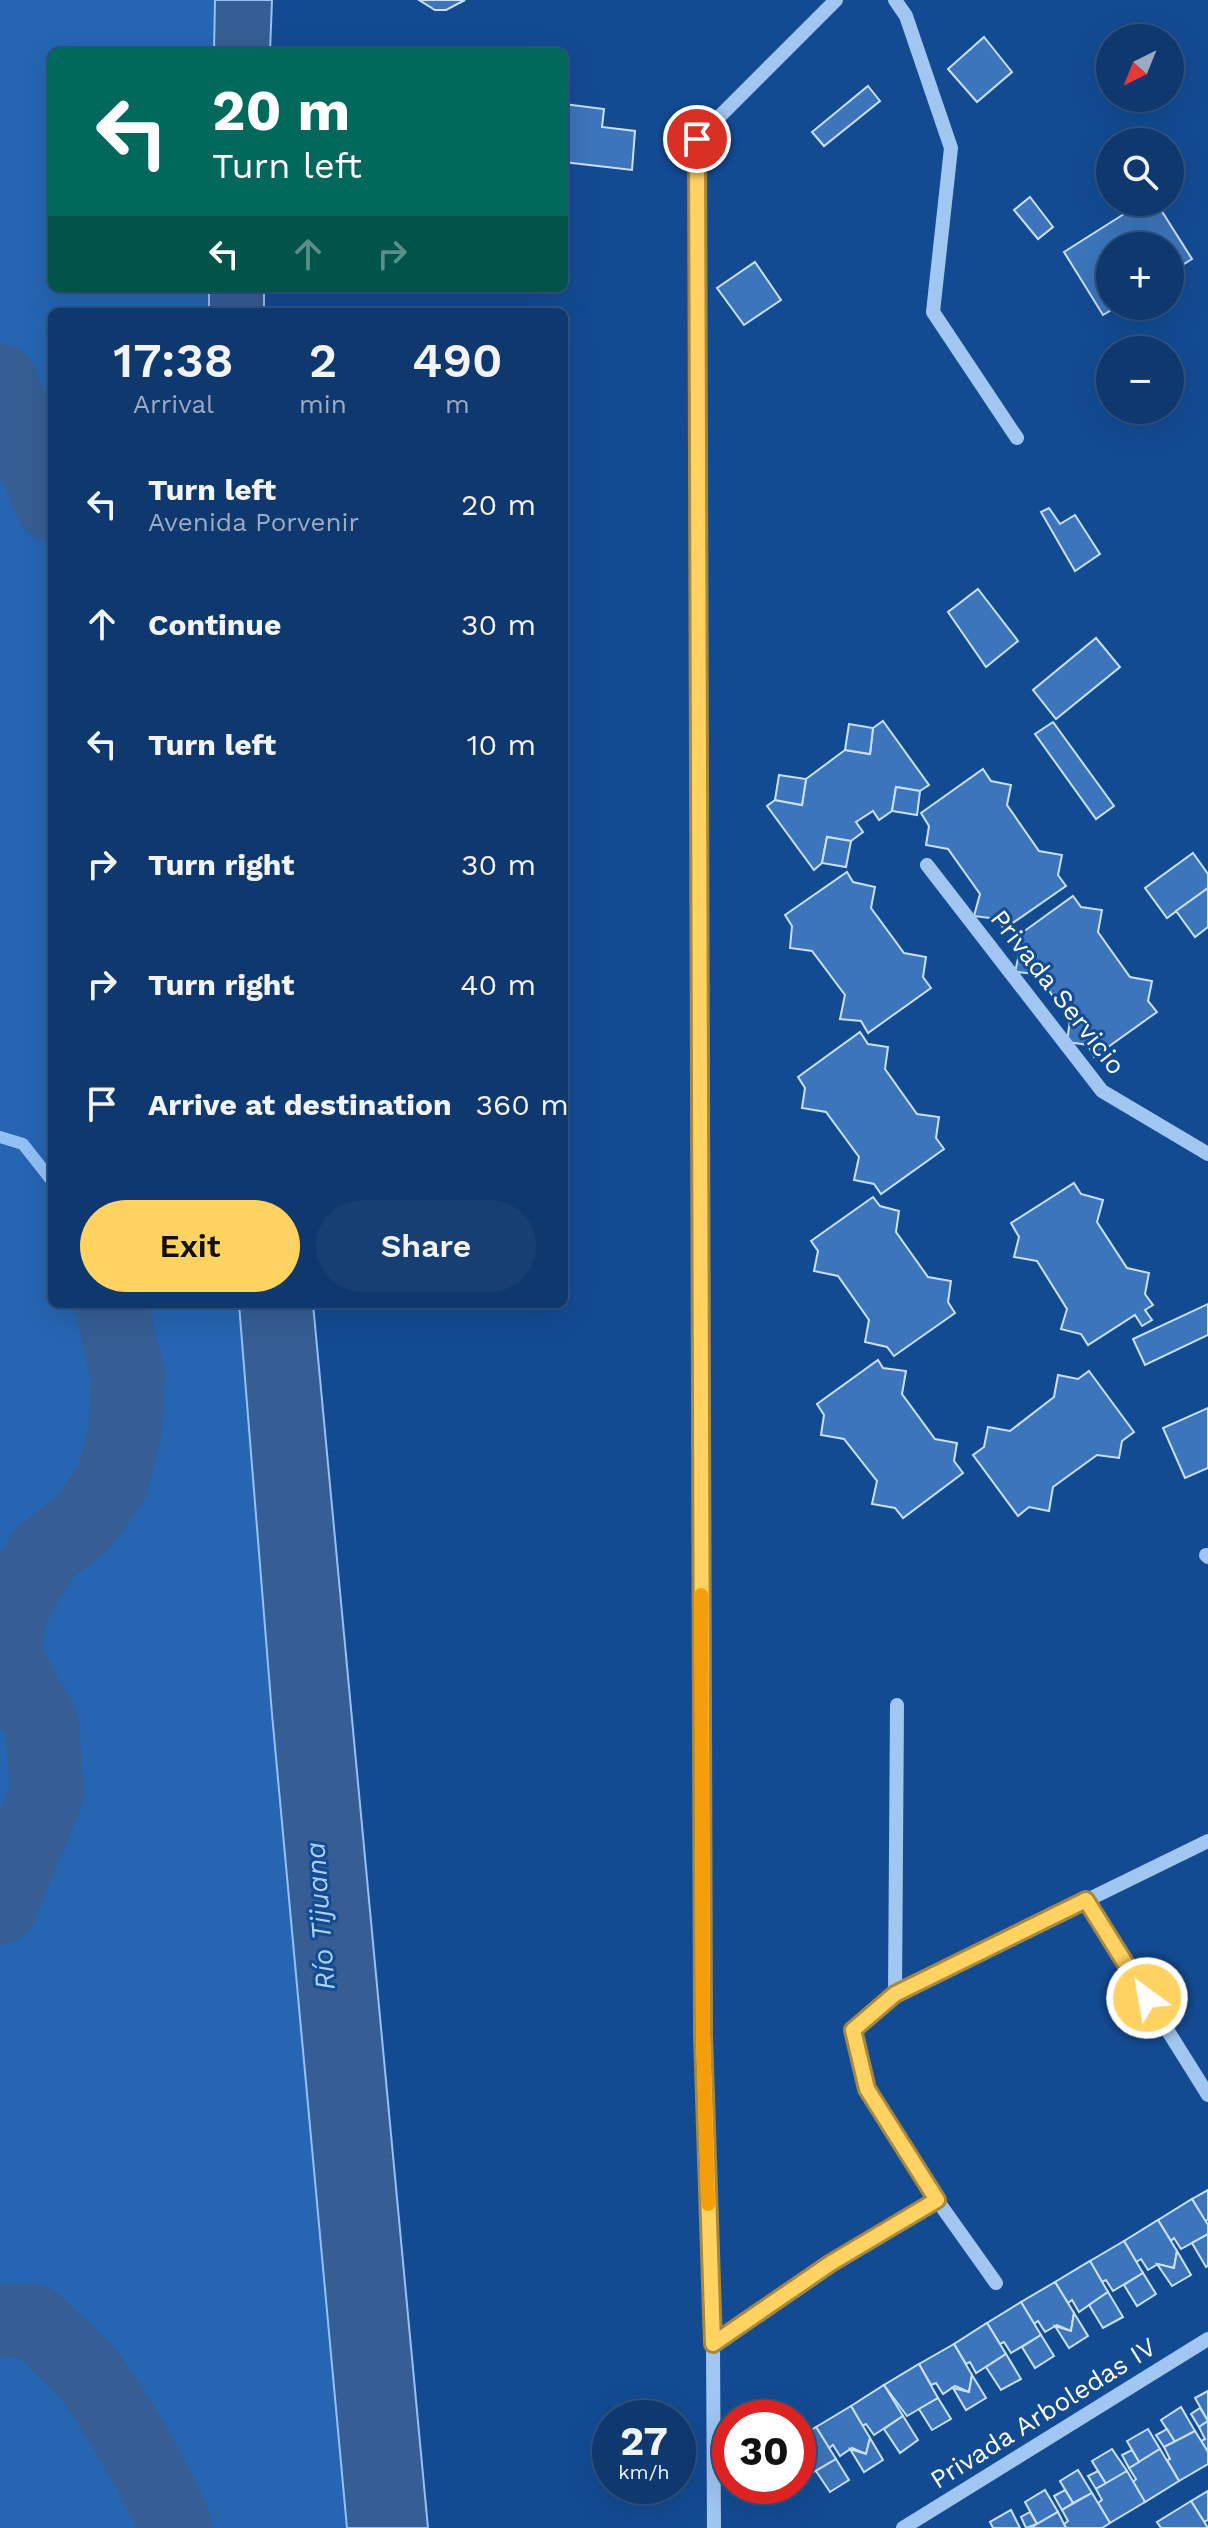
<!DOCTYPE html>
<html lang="en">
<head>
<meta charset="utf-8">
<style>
  body { margin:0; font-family:"Work Sans",sans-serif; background:#173f73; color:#f1f3f6; height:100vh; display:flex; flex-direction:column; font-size:30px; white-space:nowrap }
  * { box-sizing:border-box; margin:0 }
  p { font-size:26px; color:#9bacc2 }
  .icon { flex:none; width:44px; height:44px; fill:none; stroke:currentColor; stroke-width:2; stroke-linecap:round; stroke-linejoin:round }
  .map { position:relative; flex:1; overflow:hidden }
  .panel { position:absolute; left:48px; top:308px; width:520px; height:1000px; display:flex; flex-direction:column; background:#0e386e; border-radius:12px; box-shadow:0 8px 32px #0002,0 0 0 2px #2e5281 }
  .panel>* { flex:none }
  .guide { position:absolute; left:48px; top:48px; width:520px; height:244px; border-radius:12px; box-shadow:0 8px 32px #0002,0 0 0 2px #2e5281; background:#00695c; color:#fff; overflow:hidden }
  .needle { width:52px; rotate:223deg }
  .controls { position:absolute; left:1096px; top:24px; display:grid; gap:16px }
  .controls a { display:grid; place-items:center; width:88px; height:88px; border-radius:50%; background:#0e386e; box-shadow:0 8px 32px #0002,0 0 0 2px #2e5281; font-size:40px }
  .speed { position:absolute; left:592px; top:2400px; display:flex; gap:16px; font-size:40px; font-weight:700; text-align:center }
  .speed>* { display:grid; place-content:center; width:104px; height:104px; border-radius:50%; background:#0e386e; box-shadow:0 8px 32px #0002,0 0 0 2px #2e5281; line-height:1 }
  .speed small { font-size:20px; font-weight:400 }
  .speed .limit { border:12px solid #d22; background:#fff; color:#111 }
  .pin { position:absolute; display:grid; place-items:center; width:68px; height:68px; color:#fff; margin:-34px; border:4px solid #fff; border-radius:50%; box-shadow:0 2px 8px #0007 }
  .me { position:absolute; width:88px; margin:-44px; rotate:328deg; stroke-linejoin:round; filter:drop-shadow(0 0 6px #0008) }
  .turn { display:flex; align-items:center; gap:28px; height:168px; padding:0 32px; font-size:36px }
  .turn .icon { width:104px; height:104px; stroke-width:2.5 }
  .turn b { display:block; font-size:56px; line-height:68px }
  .lanes { display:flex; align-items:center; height:76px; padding:0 32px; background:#0003; justify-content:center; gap:40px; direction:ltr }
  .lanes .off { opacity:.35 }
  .eta { display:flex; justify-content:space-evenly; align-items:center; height:136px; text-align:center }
  .eta b { font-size:48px; font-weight:600; line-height:56px }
  .cta { display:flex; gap:16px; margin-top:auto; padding:16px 32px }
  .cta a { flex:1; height:92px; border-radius:48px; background:#ffd262; color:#111; font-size:32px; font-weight:600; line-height:92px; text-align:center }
  .cta a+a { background:#173f73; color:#f1f3f6 }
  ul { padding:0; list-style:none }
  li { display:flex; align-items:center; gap:24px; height:120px; padding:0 32px }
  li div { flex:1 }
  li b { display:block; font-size:30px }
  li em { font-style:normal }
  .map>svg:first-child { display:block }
  .green { fill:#2565b2 }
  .water { fill:#365e94; stroke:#93c1f5; stroke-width:2 }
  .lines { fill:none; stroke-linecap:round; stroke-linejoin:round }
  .stream { stroke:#93c1f5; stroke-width:12 }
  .river { stroke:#365e94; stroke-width:74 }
  .building { fill:#3c75bb; stroke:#c9e0fd; stroke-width:2 }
  .minor { stroke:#a1c6f2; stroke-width:14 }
  .route-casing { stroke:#a68840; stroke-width:20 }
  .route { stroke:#ffd262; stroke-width:14 }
  .slow { stroke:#f59e0b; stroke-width:14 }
  .labels { text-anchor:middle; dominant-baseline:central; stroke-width:6; stroke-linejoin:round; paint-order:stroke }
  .street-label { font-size:26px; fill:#fff; stroke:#134b93 }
  .water-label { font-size:28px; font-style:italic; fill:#add0f9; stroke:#134b93 }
</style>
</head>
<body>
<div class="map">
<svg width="1208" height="2528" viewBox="0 0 1208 2528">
  <rect width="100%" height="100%" fill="#134b93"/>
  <!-- green -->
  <path class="green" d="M0,0H215L214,52H52V288H209V312H52V1304H239L272,1714L347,2528H0Z"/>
  <!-- water -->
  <g class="water">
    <path d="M215,0H272L270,52H214Z"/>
    <rect x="209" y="288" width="55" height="24"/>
    <path d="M239,1304H313L428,2528H347L272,1714Z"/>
  </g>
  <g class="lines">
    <!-- stream -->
    <g class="stream">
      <path d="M0,1137L23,1144L52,1181"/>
      <path d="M0,1648L4,1654"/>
    </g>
    <!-- river -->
    <g class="river">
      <path d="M0,381L52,505"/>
      <path d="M0,1907L47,1794L42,1725L4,1654L12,1608L44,1553L83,1523L112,1482L125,1432L128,1376L111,1304"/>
      <path d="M0,2320L33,2321C51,2338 70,2354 86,2372C105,2392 171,2504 175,2528"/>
    </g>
  </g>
  <!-- building -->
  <g class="building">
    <path d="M419,0H465L446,10H435Z"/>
    <path d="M984,37L1012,72L977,102L948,69Z"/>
    <path d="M868,86L880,101L824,146L812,132Z"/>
    <path d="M564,104L604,109L602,127L635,131L632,170L564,162Z"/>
    <path d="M1030,197L1053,227L1038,239L1014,210Z"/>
    <path d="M1143,202H1156L1192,259L1170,273V246H1110V306H1118L1103,315L1064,252Z"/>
    <path d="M755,262L781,300L744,325L717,288Z"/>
    <path d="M1049,508L1060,524L1075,515L1100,554L1075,571L1041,512Z"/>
    <path d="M978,589L1018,641L986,667L948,612Z"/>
    <path d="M1096,638L1120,667L1056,719L1033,690Z"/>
    <path d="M883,721L929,785L920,791L896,787L892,811L879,820L873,811L856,822L863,832L851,841L827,837L822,863L814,870L767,806L775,800L802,805L806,779L845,750L870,754L873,728Z"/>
    <path d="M1053,722L1114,806L1096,819L1035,734Z"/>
    <path d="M849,724L873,728L870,754L845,750Z"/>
    <path d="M983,769L991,781L1011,785L1007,805L1039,851L1062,855L1058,875L1066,886L1004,929L997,919L974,916L980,894L948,849L926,845L929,826L921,813Z"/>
    <path d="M779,775L806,779L802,805L775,800Z"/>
    <path d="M896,787L920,791L917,815L892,811Z"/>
    <path d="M827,837L851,841L846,867L822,863Z"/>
    <path d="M1193,853L1208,874V888L1167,918L1145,888Z"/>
    <path d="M847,872L853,882L875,887L871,908L904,953L926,957L923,977L931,988L868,1033L861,1021L840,1019L845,995L812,951L790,948L792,926L785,915Z"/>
    <path d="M1208,888V927L1195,937L1176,911Z"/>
    <path d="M1073,896L1081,907L1102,910L1098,932L1130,977L1152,981L1148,1001L1157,1012L1094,1057L1088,1045L1067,1042L1070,1020L1037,974L1015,972L1020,950L1012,940Z"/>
    <path d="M860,1032L868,1044L888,1047L885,1069L917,1114L939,1117L936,1138L944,1149L881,1194L874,1184L854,1180L859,1157L826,1112L802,1108L805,1088L798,1077Z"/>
    <path d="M1074,1183L1081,1194L1103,1200L1097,1222L1127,1268L1149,1273L1145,1294L1153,1305L1145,1310L1152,1320L1142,1326L1135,1315L1088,1345L1081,1334L1061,1329L1067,1309L1037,1261L1014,1257L1019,1237L1011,1223Z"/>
    <path d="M873,1197L880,1206L899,1211L896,1232L928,1277L951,1281L948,1302L955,1313L894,1356L887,1347L865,1342L869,1320L838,1276L814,1271L818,1251L811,1241Z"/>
    <path d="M1208,1304V1335L1145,1365L1133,1339Z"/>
    <path d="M878,1360L883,1368L906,1371L902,1394L935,1439L957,1443L954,1461L963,1473L903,1518L895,1508L872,1504L877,1481L844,1439L821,1435L824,1415L817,1404Z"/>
    <path d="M1089,1371L1134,1432L1122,1441L1119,1458L1097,1455L1053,1487L1049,1511L1029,1507L1018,1516L973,1455L984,1447L988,1427L1010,1431L1054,1397L1058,1375L1078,1379Z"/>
    <path d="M1208,1408V1468L1185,1478L1163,1428Z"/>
    <path d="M1208,2190V2220L1205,2221L1192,2199Z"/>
    <path d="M1192,2199L1208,2225V2234L1181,2249L1174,2238L1171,2241L1158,2220Z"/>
    <path d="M1158,2220L1177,2251L1174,2268L1158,2264L1148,2270L1141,2259L1136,2262L1124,2241Z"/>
    <path d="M1208,2234V2266L1206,2267L1192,2243Z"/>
    <path d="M1124,2241L1143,2273L1113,2291L1106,2280L1102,2282L1090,2261Z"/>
    <path d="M1177,2251L1191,2275L1172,2286L1157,2264L1174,2268Z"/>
    <path d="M1090,2261L1108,2292L1079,2312L1072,2300L1068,2303L1055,2282Z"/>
    <path d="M1143,2273L1156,2294L1137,2306L1124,2285Z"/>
    <path d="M1055,2282L1074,2313L1071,2331L1057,2325L1045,2332L1038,2321L1034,2324L1021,2302Z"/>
    <path d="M1108,2292L1123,2317L1103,2328L1089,2305Z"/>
    <path d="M1021,2302L1041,2335L1011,2353L1004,2342L1000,2344L987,2323Z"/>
    <path d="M1074,2313L1088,2336L1069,2348L1055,2326L1071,2331Z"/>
    <path d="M987,2323L1006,2354L976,2373L970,2362L966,2364L954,2344Z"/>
    <path d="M1041,2335L1054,2356L1035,2368L1022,2347Z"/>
    <path d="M954,2344L972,2375L969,2392L955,2386L943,2394L936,2383L931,2385L919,2364Z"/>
    <path d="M1006,2354L1021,2379L1001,2390L986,2367Z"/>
    <path d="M919,2364L938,2398L907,2416L884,2385Z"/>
    <path d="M972,2375L986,2398L966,2410L953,2388L969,2392Z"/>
    <path d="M884,2385L903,2416L874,2435L866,2424L862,2426L851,2406Z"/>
    <path d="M1208,2391V2421L1195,2398Z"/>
    <path d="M938,2398L951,2419L932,2430L919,2409Z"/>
    <path d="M851,2406L870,2438L866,2454L852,2448L840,2456L833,2445L829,2448L816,2427Z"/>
    <path d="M1181,2407L1195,2431L1175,2442L1161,2420Z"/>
    <path d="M1200,2408L1208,2421L1199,2427L1191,2414Z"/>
    <path d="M903,2416L918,2440L900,2453L884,2429Z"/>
    <path d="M1208,2421V2452L1201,2441L1205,2439L1199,2427Z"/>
    <path d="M816,2427L836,2459L805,2477L798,2465V2438Z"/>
    <path d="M1148,2429L1160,2449L1139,2462L1127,2441Z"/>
    <path d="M1167,2429L1175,2442L1164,2447L1156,2435Z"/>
    <path d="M1195,2431L1208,2452V2464L1179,2481L1167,2460L1170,2459L1164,2447Z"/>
    <path d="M870,2438L883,2460L864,2472L850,2449L866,2454Z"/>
    <path d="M1112,2449L1127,2471L1106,2484L1092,2461Z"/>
    <path d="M1160,2449L1179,2481L1145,2502L1133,2482L1136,2479L1129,2468Z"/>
    <path d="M1132,2450L1139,2462L1129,2468L1122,2455Z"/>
    <path d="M836,2459L849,2480L830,2492L816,2471Z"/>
    <path d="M1078,2470L1092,2493L1073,2503L1060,2481Z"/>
    <path d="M1098,2471L1106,2484L1096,2489L1088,2476Z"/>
    <path d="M1127,2471L1145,2502L1110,2523L1098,2503L1102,2500L1096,2489Z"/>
    <path d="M1045,2490L1058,2512L1037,2524L1025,2502Z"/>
    <path d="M1065,2490L1073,2503L1062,2510L1054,2496Z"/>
    <path d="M1208,2491V2520L1204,2522L1191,2501Z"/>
    <path d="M1092,2493L1110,2523L1102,2528H1066L1064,2524L1068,2521L1062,2510Z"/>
    <path d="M1191,2501L1208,2528H1161L1157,2522Z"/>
    <path d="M1011,2510L1020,2528H993L990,2522Z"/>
    <path d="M1030,2512L1037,2524L1026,2528L1021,2517Z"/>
    <path d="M1058,2512L1066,2528H1030Z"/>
  </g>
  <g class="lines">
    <!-- minor -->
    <g class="minor">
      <path d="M895,0L906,16L951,148L933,312L1017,438"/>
      <path d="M927,865L1102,1091L1208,1154"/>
      <path d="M1206,1555L1208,1557"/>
      <path d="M1086,1900L1208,2095"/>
      <path d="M895,1994L897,1705"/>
      <path d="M996,2283L937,2200L867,2089L853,2030L895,1994L1208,1841"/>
      <path d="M713,2344L831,2263L937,2200"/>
      <path d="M714,2528L713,2344L703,2035L697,139L836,0"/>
      <path d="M903,2528L1208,2339"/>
    </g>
  </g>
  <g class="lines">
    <defs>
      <path id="route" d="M697,139L703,2035L713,2344L831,2263L937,2200L867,2089L853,2030L895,1994L1086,1900L1147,1998"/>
    </defs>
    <!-- route casing -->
    <use href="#route" class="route-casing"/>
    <!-- route -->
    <use href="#route" class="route"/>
    <!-- slow -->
    <path class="slow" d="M701,1595L703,2035L708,2204"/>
  </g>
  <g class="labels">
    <!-- street labels -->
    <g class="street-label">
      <text transform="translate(1058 992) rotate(52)">Privada Servicio</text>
      <text transform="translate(1043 2413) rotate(-32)">Privada Arboledas IV</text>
    </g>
    <!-- water labels -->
    <g class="water-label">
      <text transform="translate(320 1916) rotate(-94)">Río Tijuana</text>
    </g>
  </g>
</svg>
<div class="controls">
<a><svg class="needle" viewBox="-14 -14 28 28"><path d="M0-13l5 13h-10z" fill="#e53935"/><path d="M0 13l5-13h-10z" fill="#9bacc2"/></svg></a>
<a><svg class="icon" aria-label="search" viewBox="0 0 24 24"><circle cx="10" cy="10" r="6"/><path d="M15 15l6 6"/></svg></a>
<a>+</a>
<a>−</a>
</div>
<div class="speed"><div>27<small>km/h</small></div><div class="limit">30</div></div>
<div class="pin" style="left:697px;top:139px;background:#d93025"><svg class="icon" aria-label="arrive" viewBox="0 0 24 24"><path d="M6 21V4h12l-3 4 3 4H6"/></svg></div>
<svg class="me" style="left:1147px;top:1998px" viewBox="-20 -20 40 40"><circle r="17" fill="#ffd262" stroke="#fff" stroke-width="3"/><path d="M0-11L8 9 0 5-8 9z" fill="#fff"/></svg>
<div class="guide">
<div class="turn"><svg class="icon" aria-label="left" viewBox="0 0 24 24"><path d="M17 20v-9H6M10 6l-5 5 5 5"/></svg><div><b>20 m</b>Turn left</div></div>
<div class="lanes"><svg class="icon" aria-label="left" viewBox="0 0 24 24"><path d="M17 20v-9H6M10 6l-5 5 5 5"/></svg><svg class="icon off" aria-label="ahead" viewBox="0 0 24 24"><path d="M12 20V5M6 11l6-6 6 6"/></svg><svg class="icon off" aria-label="right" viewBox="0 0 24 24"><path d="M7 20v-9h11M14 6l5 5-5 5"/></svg></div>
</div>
<section class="panel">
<div class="eta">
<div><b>17:38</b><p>Arrival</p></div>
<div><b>2</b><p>min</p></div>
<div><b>490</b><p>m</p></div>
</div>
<ul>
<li><svg class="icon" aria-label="left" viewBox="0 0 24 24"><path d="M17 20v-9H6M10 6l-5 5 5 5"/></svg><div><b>Turn left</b><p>Avenida Porvenir</p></div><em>20 m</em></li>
<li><svg class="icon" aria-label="ahead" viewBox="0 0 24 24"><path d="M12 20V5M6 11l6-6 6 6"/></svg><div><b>Continue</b></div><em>30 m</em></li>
<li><svg class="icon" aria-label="left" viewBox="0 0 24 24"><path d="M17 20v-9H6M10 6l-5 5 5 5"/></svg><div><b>Turn left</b></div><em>10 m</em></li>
<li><svg class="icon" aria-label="right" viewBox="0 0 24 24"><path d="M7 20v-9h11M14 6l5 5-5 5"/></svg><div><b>Turn right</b></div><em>30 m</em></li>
<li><svg class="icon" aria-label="right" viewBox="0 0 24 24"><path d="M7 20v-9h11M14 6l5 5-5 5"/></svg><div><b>Turn right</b></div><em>40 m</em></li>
<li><svg class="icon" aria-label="arrive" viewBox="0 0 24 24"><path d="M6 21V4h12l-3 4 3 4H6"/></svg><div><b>Arrive at destination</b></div><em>360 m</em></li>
</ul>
<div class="cta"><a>Exit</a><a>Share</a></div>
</section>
</div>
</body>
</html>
